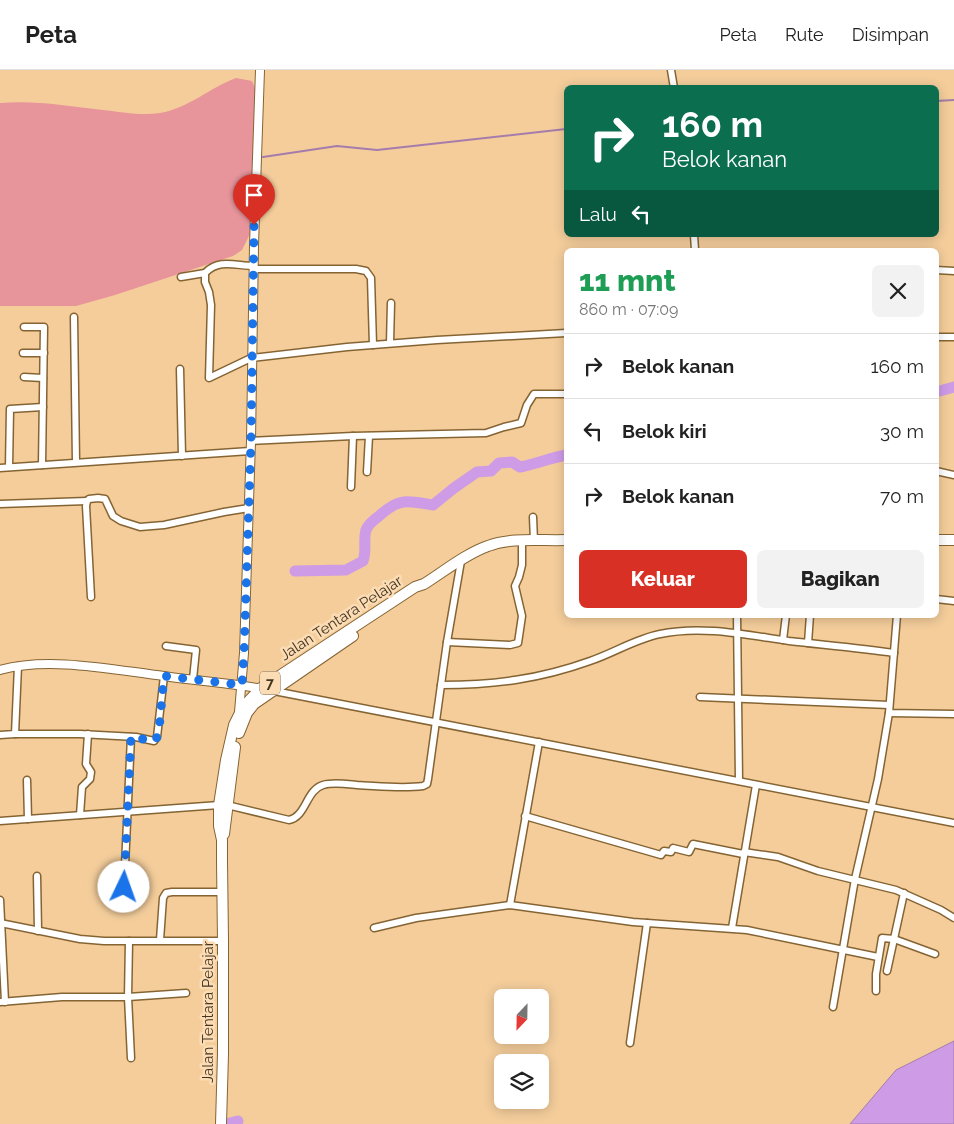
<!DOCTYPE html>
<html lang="id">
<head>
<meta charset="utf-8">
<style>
  body { margin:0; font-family:Raleway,sans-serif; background:#f2f2f2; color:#222; height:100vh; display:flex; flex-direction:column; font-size:19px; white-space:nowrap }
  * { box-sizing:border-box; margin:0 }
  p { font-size:16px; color:#767676 }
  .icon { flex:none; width:28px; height:28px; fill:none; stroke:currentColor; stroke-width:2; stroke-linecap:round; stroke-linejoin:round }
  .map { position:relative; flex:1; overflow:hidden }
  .side { position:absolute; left:564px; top:178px; width:375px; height:370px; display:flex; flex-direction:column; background:#fff; border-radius:8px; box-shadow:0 2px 12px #0003 }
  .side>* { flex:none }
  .guide { position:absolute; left:564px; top:15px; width:375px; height:152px; border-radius:8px; box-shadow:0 2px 12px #0003; background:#0b6e4f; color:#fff; overflow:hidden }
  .needle { width:32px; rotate:202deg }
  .fabs { position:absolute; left:494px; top:919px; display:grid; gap:10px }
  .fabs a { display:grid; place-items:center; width:55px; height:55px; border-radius:8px; background:#fff; box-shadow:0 2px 12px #0003; font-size:25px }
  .pin { position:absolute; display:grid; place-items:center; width:42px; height:42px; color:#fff; margin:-51px -21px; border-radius:50% 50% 50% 0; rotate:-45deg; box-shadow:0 0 5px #0007 }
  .pin .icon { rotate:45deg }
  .me { position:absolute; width:55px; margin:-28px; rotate:3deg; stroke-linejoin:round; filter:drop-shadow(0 0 4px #0008) }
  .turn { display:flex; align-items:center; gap:18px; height:105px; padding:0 15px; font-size:22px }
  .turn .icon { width:65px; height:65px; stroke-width:2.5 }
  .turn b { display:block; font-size:35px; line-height:42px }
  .then { display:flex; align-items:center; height:48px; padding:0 15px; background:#0003; gap:10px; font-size:19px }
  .round { display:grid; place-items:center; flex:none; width:52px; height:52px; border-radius:8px; background:#f2f2f2 }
  .overview { display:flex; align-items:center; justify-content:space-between; height:85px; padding:0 15px }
  h1 { font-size:30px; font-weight:800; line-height:38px; color:#1e9e55 }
  .cta { display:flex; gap:10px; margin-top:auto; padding:10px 15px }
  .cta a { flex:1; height:58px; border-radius:8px; background:#d93025; color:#fff; font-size:20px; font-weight:800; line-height:58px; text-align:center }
  .cta a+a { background:#f2f2f2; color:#222 }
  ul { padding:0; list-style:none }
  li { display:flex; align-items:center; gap:15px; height:65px; padding:0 15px; border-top:1px solid #e0e0e0 }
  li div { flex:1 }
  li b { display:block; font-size:19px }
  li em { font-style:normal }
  header { display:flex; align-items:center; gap:30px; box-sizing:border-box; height:70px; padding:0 25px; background:#fff; border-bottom:1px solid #e0e0e0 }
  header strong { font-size:24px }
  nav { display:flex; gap:28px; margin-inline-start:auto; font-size:18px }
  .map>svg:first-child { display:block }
  .green { fill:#e7949b }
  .water { fill:#ce9be6; stroke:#a57cab }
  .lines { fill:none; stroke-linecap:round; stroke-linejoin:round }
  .stream { stroke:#a57cab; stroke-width:2 }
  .river { stroke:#ce9be6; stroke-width:11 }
  .minor-casing { stroke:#856433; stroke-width:9 }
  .tertiary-casing { stroke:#856433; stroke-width:10 }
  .trunk-casing { stroke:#856433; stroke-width:12 }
  .minor { stroke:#fff; stroke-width:6 }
  .tertiary { stroke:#fff; stroke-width:8 }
  .trunk { stroke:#fff; stroke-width:10 }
  .route { stroke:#1a73e8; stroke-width:9; stroke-dasharray:0 16.2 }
  .labels { text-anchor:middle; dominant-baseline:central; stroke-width:5; stroke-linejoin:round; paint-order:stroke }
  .shield { fill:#fbdcb4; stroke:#7b674d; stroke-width:1 }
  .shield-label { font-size:14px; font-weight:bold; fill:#443521 }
  .street-label { font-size:15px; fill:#443521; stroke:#fbdcb4 }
</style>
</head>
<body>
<header>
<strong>Peta</strong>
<nav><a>Peta</a><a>Rute</a><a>Disimpan</a></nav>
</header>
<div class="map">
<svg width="954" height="1054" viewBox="0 0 954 1054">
  <rect width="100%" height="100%" fill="#f4cd9b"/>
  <!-- green -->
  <path class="green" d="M236,8L252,11L256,20L251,162L242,180L233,186L115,225L76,236H0V33C35,30 68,36 103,40C121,42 142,46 160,43C189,38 209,18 236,8Z"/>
  <!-- water -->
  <path class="water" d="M954,971V1054H850L896,1000Z"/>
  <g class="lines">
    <!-- stream -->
    <g class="stream">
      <path d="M936,31L954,30"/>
      <path d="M263,87L337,76L377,80L566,59"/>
    </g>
    <!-- river -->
    <g class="river">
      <path d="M936,322L954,317"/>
      <path d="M295,501L346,500L363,491C367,481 363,470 366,460C368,454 374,450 379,446C400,427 407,431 433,435L454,418L477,402L491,401L499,393L512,392L520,397C536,394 550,388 566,385"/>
      <path d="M226,1054L238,1051"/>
    </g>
    <defs>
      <g id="minor">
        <path d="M671,0L674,18"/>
        <path d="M694,165L695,180"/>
        <path d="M254,196C236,196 219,188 205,203V212L209,222L211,235L209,308L251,288L347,277L437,270L566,263"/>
        <path d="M254,199H356L366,201L371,208L373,275"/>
        <path d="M936,200L954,201"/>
        <path d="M181,207L205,203"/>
        <path d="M74,247L76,392"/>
        <path d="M24,257H44L42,395"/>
        <path d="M936,267H954"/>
        <path d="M390,273L391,233"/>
        <path d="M23,283H44"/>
        <path d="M180,299L182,386"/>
        <path d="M24,307L43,308"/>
        <path d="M251,371L353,366L486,363L504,357L521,353L527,335L534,324H566"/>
        <path d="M9,397L10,339L43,337"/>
        <path d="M0,398L250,381"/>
        <path d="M936,401L954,405"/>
        <path d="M367,402L369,366"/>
        <path d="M351,417L353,366"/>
        <path d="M0,434L87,431"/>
        <path d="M533,447L534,471"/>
        <path d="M91,527L86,436L87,431L89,429L98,428L105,429L113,446L121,451L140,457L164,455L224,442L249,438"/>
        <path d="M936,529L954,531"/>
        <path d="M737,545L739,711"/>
        <path d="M897,545L889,643L954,644"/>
        <path d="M783,570L786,545"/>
        <path d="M447,572L510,575L518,573L522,546L515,516L519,507L522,495V471"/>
        <path d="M808,573L810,545"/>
        <path d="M166,576L196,580L193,609"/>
        <path d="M441,615L447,572L461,491"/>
        <path d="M274,621L954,753"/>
        <path d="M700,627L889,635"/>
        <path d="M15,664H80L136,667L154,671L157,667L164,606"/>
        <path d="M0,665L15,664L18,596"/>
        <path d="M27,710L28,749"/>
        <path d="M227,735L289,750C306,747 306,720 323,715C333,712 346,714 357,715C379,716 401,719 423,716L427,714L428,709L441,615C494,615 540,609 590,591C614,583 635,569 660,564C702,555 747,565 789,571C824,575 859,578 894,583"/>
        <path d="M80,745L82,717L90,709L91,702L86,694L88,664"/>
        <path d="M525,746L661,785L664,781L671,782L673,778L689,782L693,774L743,784"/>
        <path d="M0,751L219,735"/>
        <path d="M744,782L778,787L818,801L896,820L941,840L954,848"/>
        <path d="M37,806L38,861"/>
        <path d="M124,817L131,667"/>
        <path d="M0,830L5,932"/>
        <path d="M510,835L539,672"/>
        <path d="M0,853L80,869L104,871H223"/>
        <path d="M374,858L416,848L510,835L633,852L747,860L878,887"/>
        <path d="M732,858L756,715"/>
        <path d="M160,870L163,828L166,823L172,822H223"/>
        <path d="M129,871L128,927L131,988"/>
        <path d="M887,901L904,823"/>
        <path d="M876,921V904L882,868L894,869L935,884"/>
        <path d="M0,932L62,927H128L186,923"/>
        <path d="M833,937L855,809L878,709L889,643"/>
        <path d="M630,973L647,853"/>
      </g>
      <g id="tertiary">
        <path d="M0,600C49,586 114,600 164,606C197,611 230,613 263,619"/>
        <path d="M239,642L244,583L251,371L254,175L260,0"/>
      </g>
      <g id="trunk">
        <path d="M936,470H954"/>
        <path d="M239,663L247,643L254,634L353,566"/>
        <path d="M224,764L235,677"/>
        <path d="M221,1054L223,984V871L222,791V770L219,756V735L226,690L234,655L243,637L261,618L415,517L424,514C443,502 467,483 488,476C512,467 541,471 566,470"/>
      </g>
    </defs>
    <!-- minor casing -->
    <use href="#minor" class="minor-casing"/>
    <!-- tertiary casing -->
    <use href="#tertiary" class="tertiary-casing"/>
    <!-- trunk casing -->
    <use href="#trunk" class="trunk-casing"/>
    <!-- minor -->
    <use href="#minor" class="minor"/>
    <!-- tertiary -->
    <use href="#tertiary" class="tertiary"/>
    <!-- trunk -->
    <use href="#trunk" class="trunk"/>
  </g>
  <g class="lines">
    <!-- route -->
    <path class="route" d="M124,817L131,667L154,671L156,670L159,660L164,606L242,615L244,583L251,371L254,155"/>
  </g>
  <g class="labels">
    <!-- shield labels -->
    <rect class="shield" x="260" y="601.5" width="20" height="23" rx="4"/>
    <g class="shield-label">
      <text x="270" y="613">7</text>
    </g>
    <!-- street labels -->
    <g class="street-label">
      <text transform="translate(341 548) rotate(-33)">Jalan Tentara Pelajar</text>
      <text transform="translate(208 942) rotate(-90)">Jalan Tentara Pelajar</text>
    </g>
  </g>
</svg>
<div class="fabs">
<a><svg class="needle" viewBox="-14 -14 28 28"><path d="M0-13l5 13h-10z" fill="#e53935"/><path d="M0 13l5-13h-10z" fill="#767676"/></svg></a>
<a><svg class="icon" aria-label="layers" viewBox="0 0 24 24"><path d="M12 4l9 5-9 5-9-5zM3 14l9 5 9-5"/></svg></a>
</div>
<div class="pin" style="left:254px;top:155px;background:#d93025"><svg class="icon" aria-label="arrive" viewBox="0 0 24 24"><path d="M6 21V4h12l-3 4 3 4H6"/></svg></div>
<svg class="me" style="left:124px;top:817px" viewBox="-20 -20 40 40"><circle r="19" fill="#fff"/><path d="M0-13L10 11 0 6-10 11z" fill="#1a73e8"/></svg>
<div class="guide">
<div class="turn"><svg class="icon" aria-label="right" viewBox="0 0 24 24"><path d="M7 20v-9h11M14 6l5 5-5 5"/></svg><div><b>160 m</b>Belok kanan</div></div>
<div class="then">Lalu<svg class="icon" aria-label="left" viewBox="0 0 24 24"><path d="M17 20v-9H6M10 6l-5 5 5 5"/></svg></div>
</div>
<section class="side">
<div class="overview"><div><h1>11 mnt</h1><p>860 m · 07:09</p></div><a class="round"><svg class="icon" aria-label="close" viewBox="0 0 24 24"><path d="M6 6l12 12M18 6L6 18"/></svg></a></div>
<ul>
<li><svg class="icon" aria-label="right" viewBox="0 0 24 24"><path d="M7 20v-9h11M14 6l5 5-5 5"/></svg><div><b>Belok kanan</b></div><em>160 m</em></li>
<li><svg class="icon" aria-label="left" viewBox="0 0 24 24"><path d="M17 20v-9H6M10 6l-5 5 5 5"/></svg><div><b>Belok kiri</b></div><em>30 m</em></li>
<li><svg class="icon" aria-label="right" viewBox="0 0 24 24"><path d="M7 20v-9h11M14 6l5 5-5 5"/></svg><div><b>Belok kanan</b></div><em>70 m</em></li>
</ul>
<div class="cta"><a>Keluar</a><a>Bagikan</a></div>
</section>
</div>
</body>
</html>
